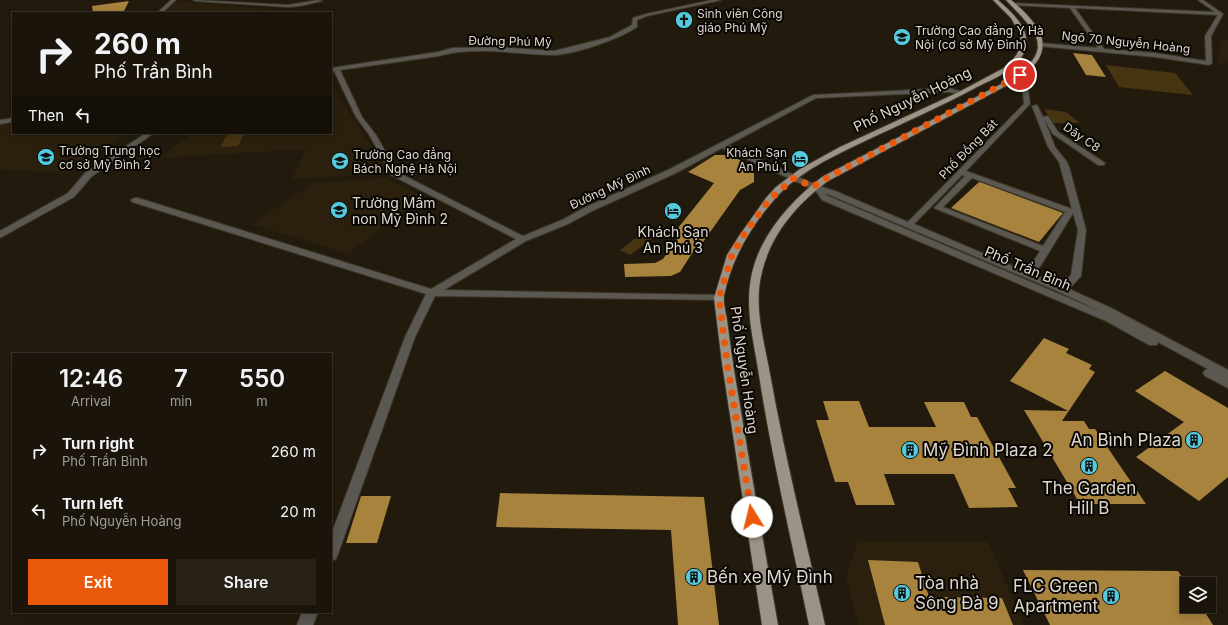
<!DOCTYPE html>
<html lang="en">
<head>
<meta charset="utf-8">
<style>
  body { margin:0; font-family:Inter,sans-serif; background:#272118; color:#f1f3f6; height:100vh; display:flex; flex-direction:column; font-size:15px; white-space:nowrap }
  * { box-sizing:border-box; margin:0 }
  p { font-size:13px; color:#9f9e9c }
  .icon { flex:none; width:22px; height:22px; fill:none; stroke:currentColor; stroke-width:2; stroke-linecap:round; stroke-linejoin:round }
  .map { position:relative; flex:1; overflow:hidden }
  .sheet { position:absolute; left:12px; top:353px; width:320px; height:260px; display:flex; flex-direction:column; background:#1a140a; border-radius:0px; box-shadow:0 2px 10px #0003,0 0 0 1px #38332b }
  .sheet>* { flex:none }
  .guide { position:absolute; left:12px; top:12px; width:320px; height:122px; border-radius:0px; box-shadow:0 2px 10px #0003,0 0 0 1px #38332b; background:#1a140a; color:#f1f3f6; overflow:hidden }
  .tools { position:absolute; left:1180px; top:577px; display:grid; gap:8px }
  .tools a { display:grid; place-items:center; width:36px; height:36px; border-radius:0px; background:#1a140a; box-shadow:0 2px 10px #0003,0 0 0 1px #38332b; font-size:20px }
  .pin { position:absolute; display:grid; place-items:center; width:34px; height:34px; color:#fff; margin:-17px; border:2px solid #fff; border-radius:50%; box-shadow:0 1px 4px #0007 }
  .me { position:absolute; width:44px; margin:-22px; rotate:351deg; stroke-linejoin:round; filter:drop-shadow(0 0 3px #0008) }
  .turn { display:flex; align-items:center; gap:14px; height:84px; padding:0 16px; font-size:18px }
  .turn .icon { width:52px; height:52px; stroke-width:2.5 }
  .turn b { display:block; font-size:28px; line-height:34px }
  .then { display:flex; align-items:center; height:38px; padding:0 16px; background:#0003; gap:8px; font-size:15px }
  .eta { display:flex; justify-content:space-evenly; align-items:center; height:68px; text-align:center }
  .eta b { font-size:24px; font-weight:600; line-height:28px }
  .cta { display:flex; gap:8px; margin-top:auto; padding:8px 16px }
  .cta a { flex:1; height:46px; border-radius:0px; background:#ea580c; color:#fff; font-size:16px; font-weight:600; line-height:46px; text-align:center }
  .cta a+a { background:#272118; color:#f1f3f6 }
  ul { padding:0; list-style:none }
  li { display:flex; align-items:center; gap:12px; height:60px; padding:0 16px }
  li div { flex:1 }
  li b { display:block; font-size:15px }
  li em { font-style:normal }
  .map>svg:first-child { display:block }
  .built { fill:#2b200d }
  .green { fill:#473512 }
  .building { fill:#a7833e }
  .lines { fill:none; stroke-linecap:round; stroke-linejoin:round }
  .minor-casing { stroke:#3c3628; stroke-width:2 }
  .major-casing { stroke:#3c3628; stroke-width:2 }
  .minor { fill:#5b5751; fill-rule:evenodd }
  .major { fill:#9b9386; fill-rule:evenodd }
  .route { stroke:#ea580c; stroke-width:7; stroke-dasharray:0 12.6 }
  .labels { text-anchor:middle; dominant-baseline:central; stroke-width:4; stroke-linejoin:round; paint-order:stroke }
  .far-poi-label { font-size:12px; fill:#ded9d0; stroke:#090603; text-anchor:start }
  .far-street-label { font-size:12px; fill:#ded9d0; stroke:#090603 }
  .street-label { font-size:14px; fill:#ded9d0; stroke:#090603 }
  .poi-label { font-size:14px; fill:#ded9d0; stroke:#090603; text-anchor:start }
  .near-poi-label { font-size:17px; fill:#ded9d0; stroke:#090603; text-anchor:start }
</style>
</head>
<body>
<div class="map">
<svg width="1228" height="625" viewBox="0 0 1228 625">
  <rect width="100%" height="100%" fill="#221b0d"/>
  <!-- built -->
  <g class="built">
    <path d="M177,2L299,11V13H165Z"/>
    <path d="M1221,40H1228V63H1218Z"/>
    <path d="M331,88H334L388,173L292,179L306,149L159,158L193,133H331Z"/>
    <path d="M13,123V133H128L68,173L0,169V125Z"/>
    <path d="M385,178L422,196L348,254L252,224L313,183Z"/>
    <path d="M858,541L988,542L1024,625H858L846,576Z"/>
  </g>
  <!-- green -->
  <g class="green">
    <path d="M1106,65L1175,73L1193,95L1119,87Z"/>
    <path d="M1044,109L1066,112L1080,123H1053Z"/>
    <path d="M244,134L238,146L220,147L227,135Z"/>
    <path d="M648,229L658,234L630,255L620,250Z"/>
  </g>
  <!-- building -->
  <g class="building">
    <path d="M129,1L123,13H93L92,6Z"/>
    <path d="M1073,53L1092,55L1106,77L1086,75Z"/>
    <path d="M715,155H729L748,164L754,173V182L740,190L703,242L700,241L680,272L671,276L625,277L624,264L655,263L663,259L680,235L674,233L714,183L688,172Z"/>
    <path d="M979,182L983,183L1063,213L1039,242L951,208Z"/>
    <path d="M1044,338L1069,349L1066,353L1092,365L1089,369L1095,372L1062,421H1084L1089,429H1095L1146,504H1080L1024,410L1068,411L1010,381Z"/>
    <path d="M1165,371L1228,408V477L1199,501L1136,457L1184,422L1135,391Z"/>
    <path d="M823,401H859L869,427H936L924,402H964L971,417H977L1016,488H1008L1018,507L969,508L954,474H884L895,505H856L848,482H835L816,420H829Z"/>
    <path d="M500,493L704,497L719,625H678L671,530L496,527Z"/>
    <path d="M361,496H391L377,543H346Z"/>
    <path d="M868,560L918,562L929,597L1002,598L1013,625H885Z"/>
    <path d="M1023,570L1178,571L1187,585V606H1201L1213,625H1050Z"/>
  </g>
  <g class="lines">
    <defs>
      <g id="minor">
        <path d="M171,0H176L162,13H157Z"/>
        <path d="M193,0L288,5L318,0L322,1L300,6L288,7L195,1Z"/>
        <path d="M712,0H721L647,16L637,20V27C620,39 573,55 552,55C514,54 476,46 439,56L340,70L362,117L376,135L397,172L523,236L562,220L586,207L670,169L813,95L949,88L963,92L964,93L961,95L949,92L816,98L728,145L816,185L835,191L908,222L1024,104L1022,82L1027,81L1030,104L966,171L1072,209L1059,162L1048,147L1032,106L1037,105L1043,117L1048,116L1058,132L1105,163L1104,165H1098L1053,134L1044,119L1055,147L1067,162L1070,170L1086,230L1081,276L1069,289L1111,308L1228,370V388L1205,376L1203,373L1205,370L1208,369L1158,342L1157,345H1149L1106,321L822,200L815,190L722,148L676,173L592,211L568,224L526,241L444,290L719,295L724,298L722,300L435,296L415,337L338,554L336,559L331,561V535L405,337L426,294L132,202L131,200L135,198H138L431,289L516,239L391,175L370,136L356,117L334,71L331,72V68L438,52L452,48L499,47L554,51L610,37L632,25L633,18L646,14ZM962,175L965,176L934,208L1040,251L1027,272L914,224ZM972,178L1065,212L1043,246L943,207ZM825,193L1055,290L1104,313L828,196ZM1073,213L1078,230L1071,275L1061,286L1035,275Z"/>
        <path d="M1198,0H1203L1223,14L1211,36L1212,63L1209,65L1155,57L1038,46L1037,45L1040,43L1098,48L1070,8L1013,5L1011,4L1013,3L1215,12ZM1075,8L1218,15L1205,36L1206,61L1155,53L1104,49Z"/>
        <path d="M13,118V122L0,124V120Z"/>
        <path d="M146,133H154L91,177L74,197L0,238V231L68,193L85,173Z"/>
        <path d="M302,612H318L313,625H297Z"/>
      </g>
      <g id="major">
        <path d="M993,0H998C1011,12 1032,29 1025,50C1018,70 992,79 975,88C940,107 903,123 867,140C834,156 797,172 773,201C750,228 731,260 724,296C723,303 726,313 727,320C730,343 733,365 737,388C750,467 764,546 778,625H762L722,363L714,298L727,255L739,236L766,198L776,187L800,169L840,147L959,92L1002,69L1011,62L1017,54L1020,48L1021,41L1019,32L1011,18Z"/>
        <path d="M1006,0H1011C1045,29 1059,52 1015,81L828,181C797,204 771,234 762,272C753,306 764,340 770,374C785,458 806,541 825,625H809C792,542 772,459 759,375C754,341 744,308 752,273C761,234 791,201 822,177L1011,79C1058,48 1035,31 1006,0Z"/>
      </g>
    </defs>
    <!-- minor casing -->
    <use href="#minor" class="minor-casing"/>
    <!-- major casing -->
    <use href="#major" class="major-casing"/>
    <!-- minor -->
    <use href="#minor" class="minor"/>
    <!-- major -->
    <use href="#major" class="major"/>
  </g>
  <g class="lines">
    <!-- route -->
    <path class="route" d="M752,517L727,363L719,298L732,255L743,236L769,200L794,178L813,187L825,179L1020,75"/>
  </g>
  <!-- icons -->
  <defs>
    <symbol id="church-disc" viewBox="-11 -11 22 22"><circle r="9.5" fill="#54cade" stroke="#090603"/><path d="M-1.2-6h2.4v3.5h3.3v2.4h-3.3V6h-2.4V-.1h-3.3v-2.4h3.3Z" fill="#111"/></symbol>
    <symbol id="school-disc" viewBox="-11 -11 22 22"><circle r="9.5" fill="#54cade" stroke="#090603"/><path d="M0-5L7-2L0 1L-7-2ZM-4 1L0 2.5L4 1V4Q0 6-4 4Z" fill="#111"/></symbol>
    <symbol id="hotel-disc" viewBox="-11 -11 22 22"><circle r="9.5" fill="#54cade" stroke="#090603"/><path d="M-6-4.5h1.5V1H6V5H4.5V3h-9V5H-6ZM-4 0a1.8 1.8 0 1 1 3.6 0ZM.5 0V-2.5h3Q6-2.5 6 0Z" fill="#111"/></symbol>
    <symbol id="university-disc" viewBox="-11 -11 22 22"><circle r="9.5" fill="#54cade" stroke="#090603"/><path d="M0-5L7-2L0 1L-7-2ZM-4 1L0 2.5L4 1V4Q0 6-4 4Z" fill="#111"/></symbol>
    <symbol id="building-disc" viewBox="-11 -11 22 22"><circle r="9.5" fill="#54cade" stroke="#090603"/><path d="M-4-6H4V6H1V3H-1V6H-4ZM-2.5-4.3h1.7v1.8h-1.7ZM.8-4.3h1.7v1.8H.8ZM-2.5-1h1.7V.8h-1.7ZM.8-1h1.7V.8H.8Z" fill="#111"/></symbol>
  </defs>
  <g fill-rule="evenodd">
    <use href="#church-disc" x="674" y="10" width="20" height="20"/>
    <use href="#school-disc" x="892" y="27" width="20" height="20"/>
    <use href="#school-disc" x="36" y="147" width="20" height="20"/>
    <use href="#hotel-disc" x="790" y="149" width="20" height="20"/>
    <use href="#university-disc" x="330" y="151" width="20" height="20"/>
    <use href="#school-disc" x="329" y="200" width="20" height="20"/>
    <use href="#hotel-disc" x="663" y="201" width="20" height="20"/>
    <use href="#building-disc" x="1184" y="430" width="20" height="20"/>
    <use href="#building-disc" x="900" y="440" width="20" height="20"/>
    <use href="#building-disc" x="1079" y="456" width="20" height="20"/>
    <use href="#building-disc" x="684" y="567" width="20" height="20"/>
    <use href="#building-disc" x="892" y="583" width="20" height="20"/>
    <use href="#building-disc" x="1101" y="586" width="20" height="20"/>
  </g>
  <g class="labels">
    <!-- far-poi labels -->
    <g class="far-poi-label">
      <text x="697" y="13">Sinh viên Công<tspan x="697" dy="14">giáo Phú Mỹ</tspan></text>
      <text x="915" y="30">Trường Cao đẳng Y Hà<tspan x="915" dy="14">Nội (cơ sở Mỹ Đình)</tspan></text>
      <text x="59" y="150">Trường Trung học<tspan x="59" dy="14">cơ sở Mỹ Đình 2</tspan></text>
      <text x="787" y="152" text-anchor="end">Khách Sạn<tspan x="787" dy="14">An Phú 1</tspan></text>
      <text x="353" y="154">Trường Cao đẳng<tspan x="353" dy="14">Bách Nghệ Hà Nội</tspan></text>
    </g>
    <!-- far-street labels -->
    <g class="far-street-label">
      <text transform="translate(510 41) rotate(1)">Đường Phú Mỹ</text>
      <text transform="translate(1126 42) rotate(6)">Ngõ 70 Nguyễn Hoàng</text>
      <text transform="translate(1082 137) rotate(34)">Dãy C8</text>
      <text transform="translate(968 149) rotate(-46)">Phố Đồng Bát</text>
      <text transform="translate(610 187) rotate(-25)">Đường Mỹ Đình</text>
    </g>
    <!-- street labels -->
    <g class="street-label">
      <text transform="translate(912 99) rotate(-26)">Phố Nguyễn Hoàng</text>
      <text transform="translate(1028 268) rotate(23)">Phố Trần Bình</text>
      <text transform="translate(745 370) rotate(82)">Phố Nguyễn Hoàng</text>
    </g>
    <!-- poi labels -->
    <g class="poi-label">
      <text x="352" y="202">Trường Mầm<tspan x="352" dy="16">non Mỹ Đình 2</tspan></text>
      <text x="673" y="231" text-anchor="middle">Khách Sạn<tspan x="673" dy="16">An Phú 3</tspan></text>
    </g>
    <!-- near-poi labels -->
    <g class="near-poi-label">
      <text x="1181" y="440" text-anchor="end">An Bình Plaza</text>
      <text x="923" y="450">Mỹ Đình Plaza 2</text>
      <text x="1089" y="488" text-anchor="middle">The Garden<tspan x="1089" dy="20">Hill B</tspan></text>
      <text x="707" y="577">Bến xe Mỹ Đình</text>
      <text x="915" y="583">Tòa nhà<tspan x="915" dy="20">Sông Đà 9</tspan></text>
      <text x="1098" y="586" text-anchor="end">FLC Green<tspan x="1098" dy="20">Apartment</tspan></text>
    </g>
  </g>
</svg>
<div class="tools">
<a><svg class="icon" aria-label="layers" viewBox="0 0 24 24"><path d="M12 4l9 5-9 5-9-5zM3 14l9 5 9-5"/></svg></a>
</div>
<div class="pin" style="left:1020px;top:75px;background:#d93025"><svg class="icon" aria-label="arrive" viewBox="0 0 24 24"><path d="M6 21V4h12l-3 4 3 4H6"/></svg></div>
<svg class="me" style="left:752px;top:517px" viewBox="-20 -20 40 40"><circle r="19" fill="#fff"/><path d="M0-13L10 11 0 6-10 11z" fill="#ea580c"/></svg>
<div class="guide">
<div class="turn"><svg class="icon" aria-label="right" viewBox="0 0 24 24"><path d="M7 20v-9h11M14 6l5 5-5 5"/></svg><div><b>260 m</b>Phố Trần Bình</div></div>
<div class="then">Then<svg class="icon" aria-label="left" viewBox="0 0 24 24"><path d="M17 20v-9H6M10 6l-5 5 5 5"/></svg></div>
</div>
<section class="sheet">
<div class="eta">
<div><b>12:46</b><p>Arrival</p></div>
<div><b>7</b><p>min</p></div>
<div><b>550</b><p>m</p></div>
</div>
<ul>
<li><svg class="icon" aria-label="right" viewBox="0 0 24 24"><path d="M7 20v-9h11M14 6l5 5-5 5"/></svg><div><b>Turn right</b><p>Phố Trần Bình</p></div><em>260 m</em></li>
<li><svg class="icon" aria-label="left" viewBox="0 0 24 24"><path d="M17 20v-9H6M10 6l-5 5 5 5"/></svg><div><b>Turn left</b><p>Phố Nguyễn Hoàng</p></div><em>20 m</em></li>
</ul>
<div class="cta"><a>Exit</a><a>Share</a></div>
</section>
</div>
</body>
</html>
